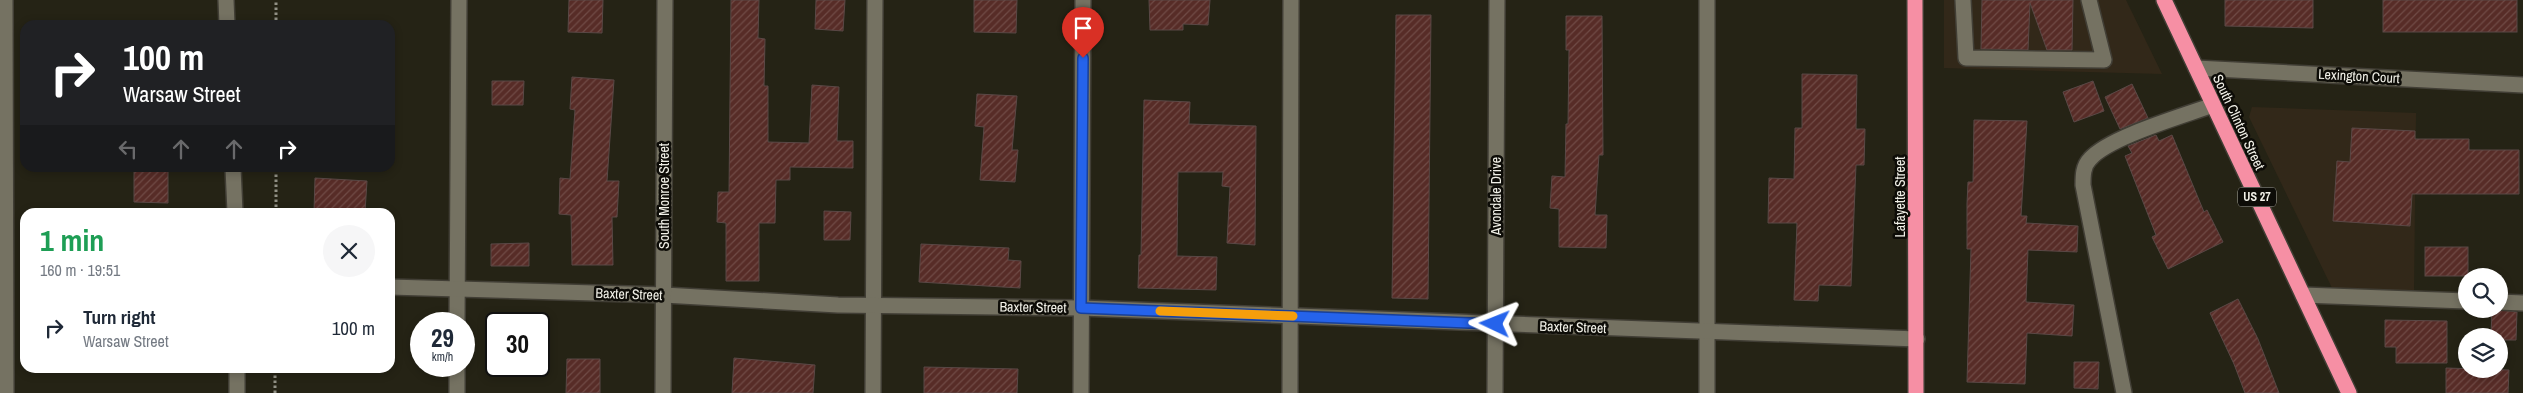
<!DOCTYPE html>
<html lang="en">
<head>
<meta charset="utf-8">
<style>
  body { margin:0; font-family:"Archivo Narrow",sans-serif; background:#f6f6f7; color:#1f2937; height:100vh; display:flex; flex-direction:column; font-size:19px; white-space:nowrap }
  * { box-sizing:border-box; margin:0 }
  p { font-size:16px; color:#747a83 }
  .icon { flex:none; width:28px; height:28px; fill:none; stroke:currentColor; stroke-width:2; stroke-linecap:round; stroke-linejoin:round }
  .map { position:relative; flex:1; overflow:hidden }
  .sheet { position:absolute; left:20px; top:208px; width:375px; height:165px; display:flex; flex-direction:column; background:#fff; border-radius:15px; box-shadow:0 2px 8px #0003 }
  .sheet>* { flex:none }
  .guide { position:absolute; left:20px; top:20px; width:375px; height:152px; border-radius:15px; box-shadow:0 2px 8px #0003; background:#202124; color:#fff; overflow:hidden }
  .controls { position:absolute; left:2458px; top:268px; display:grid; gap:10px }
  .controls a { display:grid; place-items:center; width:50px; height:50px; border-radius:50%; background:#fff; box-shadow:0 2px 8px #0003; font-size:25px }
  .speed { position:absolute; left:410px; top:312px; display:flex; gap:10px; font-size:25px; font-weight:700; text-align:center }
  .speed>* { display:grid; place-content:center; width:65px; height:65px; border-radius:50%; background:#fff; box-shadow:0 2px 8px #0003; line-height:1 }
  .speed small { font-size:12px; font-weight:400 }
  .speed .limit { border:2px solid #111; border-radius:8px; background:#fff; color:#111 }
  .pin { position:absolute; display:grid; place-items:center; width:42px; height:42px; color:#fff; margin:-51px -21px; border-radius:50% 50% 50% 0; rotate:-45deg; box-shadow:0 0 5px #0007 }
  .pin .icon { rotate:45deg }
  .me { position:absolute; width:55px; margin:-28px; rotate:272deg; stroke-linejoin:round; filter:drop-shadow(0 0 4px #0008) }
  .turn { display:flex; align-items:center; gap:18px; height:105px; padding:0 20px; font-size:22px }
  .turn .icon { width:65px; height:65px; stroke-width:2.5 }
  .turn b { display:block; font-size:35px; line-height:42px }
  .lanes { display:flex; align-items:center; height:48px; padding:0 20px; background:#0003; justify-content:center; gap:25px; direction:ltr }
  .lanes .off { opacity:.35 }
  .round { display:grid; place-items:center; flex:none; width:52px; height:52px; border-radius:26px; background:#f6f6f7 }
  .overview { display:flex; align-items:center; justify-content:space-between; height:85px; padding:0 20px }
  h1 { font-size:30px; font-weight:700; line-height:38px; color:#1e9e55 }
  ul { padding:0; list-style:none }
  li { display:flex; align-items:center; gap:15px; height:70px; padding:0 20px }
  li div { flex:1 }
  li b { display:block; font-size:19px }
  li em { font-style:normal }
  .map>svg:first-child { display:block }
  .commercial { fill:#322819 }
  .building { fill:url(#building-hatch); stroke:#5a4846 }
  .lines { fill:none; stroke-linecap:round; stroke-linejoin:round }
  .lane-casing { stroke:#413e35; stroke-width:18 }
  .street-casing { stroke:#413e35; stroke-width:18 }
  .highway-casing { stroke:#413e35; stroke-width:18 }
  .path { stroke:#929186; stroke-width:3; stroke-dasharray:2.5 2.5; stroke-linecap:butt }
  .lane { stroke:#757262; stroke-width:15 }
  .street { stroke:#757262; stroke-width:15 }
  .highway { stroke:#f68fa4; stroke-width:15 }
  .route-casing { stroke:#184099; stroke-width:12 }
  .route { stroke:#2563eb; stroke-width:9 }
  .slow { stroke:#f59e0b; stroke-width:9 }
  .labels { text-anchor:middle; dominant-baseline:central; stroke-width:5; stroke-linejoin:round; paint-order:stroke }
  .shield { fill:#0d0c07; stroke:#adaca4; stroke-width:1 }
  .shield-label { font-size:12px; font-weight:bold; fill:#f2f1e8 }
  .street-label { font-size:14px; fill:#f2f1e8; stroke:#0d0c07 }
</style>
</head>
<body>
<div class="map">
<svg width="2523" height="393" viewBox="0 0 2523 393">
  <defs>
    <pattern id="building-hatch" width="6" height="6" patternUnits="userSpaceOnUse" patternTransform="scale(1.25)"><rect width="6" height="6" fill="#572c27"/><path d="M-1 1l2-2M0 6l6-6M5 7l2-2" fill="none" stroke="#704b46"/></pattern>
  </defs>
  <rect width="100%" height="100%" fill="#252315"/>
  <!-- commercial -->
  <g class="commercial">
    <path d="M1944,0H2126L2162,74L1944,68Z"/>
    <path d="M2252,107L2416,113L2414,291L2332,288L2249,117Z"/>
  </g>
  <!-- building -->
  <g class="building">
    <path d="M569,0H603L602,33L568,32Z"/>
    <path d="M731,0H759L758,38L765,39L764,86H768V142L809,143L812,85L839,87L837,141H853V168L790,167V180H776L775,223H759V281H726V223L717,222L718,192H729Z"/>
    <path d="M816,0H845L843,31L815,29Z"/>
    <path d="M974,0H1017L1016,33L974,32Z"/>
    <path d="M1149,0H1210L1208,25L1183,24V30H1150Z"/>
    <path d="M1982,0H2073L2072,50H2047L2030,3L2028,50L1981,49Z"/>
    <path d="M2225,0H2313V28L2225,26Z"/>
    <rect x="2383" y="0" width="134" height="32"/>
    <path d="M1396,15H1431L1428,299L1392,298Z"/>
    <path d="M1566,16H1602L1603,155H1599L1595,215H1607L1606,248L1559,247V209L1550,208L1552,176L1565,177L1566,124H1568L1569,50H1566Z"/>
    <path d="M1802,74L1857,75L1856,129H1865L1864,165H1856L1851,286L1819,285L1818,301L1794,300L1797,223H1768L1769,178L1794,179L1795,128H1802Z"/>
    <path d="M572,77L614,80L607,181H619L617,217H612L613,265H572L571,215L559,214L560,178L570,179L575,110L570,109Z"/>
    <path d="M492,81H524L523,105H492Z"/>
    <path d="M2093,81L2104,111L2074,122L2063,92Z"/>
    <path d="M2132,84L2148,118L2120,129L2105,97Z"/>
    <path d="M977,94L1017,96L1012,150H1018L1015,182L980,180L984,127L975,126Z"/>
    <path d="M1144,100L1190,102L1189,124L1256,126L1255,245L1227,243L1230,187L1222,186L1223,172H1178L1177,256L1217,257L1216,290L1138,288L1139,255H1141Z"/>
    <path d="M1974,120L2027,121L2021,216H2027L2026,223L2078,226L2077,252L2028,250L2026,302L2074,305L2072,336L2027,333L2025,384L1967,382L1971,249H1967V204L1968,182H1973Z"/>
    <path d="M2352,128L2415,131V139H2469V150H2519V194H2412L2410,226L2333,221L2337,161L2350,162Z"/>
    <path d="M2156,135L2159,141L2172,135L2204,212L2207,210L2223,242L2168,269L2152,237L2156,235L2125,156L2132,153L2128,146Z"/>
    <path d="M134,168H168V203L134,202Z"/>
    <path d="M315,178L367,181L365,212H314Z"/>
    <path d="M824,211L851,212L850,240H824Z"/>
    <path d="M529,243V266H491V244Z"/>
    <path d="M921,244L1009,248L1008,260L1021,261L1020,288L919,282Z"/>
    <rect x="2425" y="247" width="43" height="29"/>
    <path d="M2238,299L2258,339L2279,393H2245L2234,364L2210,313Z"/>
    <path d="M2492,309L2517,312L2516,340H2499V336H2491Z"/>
    <path d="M2385,320L2447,321V363H2396V347H2385Z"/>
    <path d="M734,358L815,365L813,393H732Z"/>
    <path d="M567,359H600V393H566Z"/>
    <path d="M2074,362H2099L2098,389L2074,388Z"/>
    <path d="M924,367L1018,369L1017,393H924Z"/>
    <path d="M2446,368L2509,370L2508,393H2446Z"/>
  </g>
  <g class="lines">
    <defs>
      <g id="lane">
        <path d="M5,0L6,393"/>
        <path d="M1963,0L1966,58L2104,60L2089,0"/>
        <path d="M2303,295L2466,301"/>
        <path d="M2499,302L2523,303"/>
        <path d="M457,324L459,0"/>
        <path d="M457,393V366"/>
        <path d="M873,393L875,0"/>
        <path d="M1290,393L1291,0"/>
        <path d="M1707,393V0"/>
        <path d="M2124,393L2083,185C2083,176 2083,166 2090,159C2109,137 2183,116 2213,105"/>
      </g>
      <g id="street">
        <path d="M226,0L227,25"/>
        <path d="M2196,68L2523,85"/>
        <path d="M233,168L235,212"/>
        <path d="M390,287L664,295L838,305L1081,308L1917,339"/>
        <path d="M237,393V368"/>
        <path d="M663,393L665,0"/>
        <path d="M1081,393L1083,0"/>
        <path d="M1495,393L1497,0"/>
      </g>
      <g id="highway">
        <path d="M1915,0L1916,393"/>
        <path d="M2164,0L2349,393"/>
      </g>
    </defs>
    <!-- lane casing -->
    <use href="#lane" class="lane-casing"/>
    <!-- street casing -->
    <use href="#street" class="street-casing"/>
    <!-- highway casing -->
    <use href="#highway" class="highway-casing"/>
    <!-- path -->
    <g class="path">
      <path d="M276,25V0"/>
      <path d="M276,212V168"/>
      <path d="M275,393V368"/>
    </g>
    <!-- lane -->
    <use href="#lane" class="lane"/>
    <!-- street -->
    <use href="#street" class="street"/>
    <!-- highway -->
    <use href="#highway" class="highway"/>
  </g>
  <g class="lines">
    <defs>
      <path id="route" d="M1083,58L1081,308L1495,324"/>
    </defs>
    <!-- route casing -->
    <use href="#route" class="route-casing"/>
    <!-- route -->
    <use href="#route" class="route"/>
    <!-- slow -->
    <path class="slow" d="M1160,311L1293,316"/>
  </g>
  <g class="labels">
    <!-- shield labels -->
    <rect class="shield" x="2238" y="187.5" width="38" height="19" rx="4"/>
    <g class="shield-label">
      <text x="2257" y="197">US 27</text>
    </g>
    <!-- street labels -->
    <g class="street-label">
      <text transform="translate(2359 76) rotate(3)">Lexington Court</text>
      <text transform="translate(2239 122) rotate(65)">South Clinton Street</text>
      <text transform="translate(664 196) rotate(-90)">South Monroe Street</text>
      <text transform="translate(1496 196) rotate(-90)">Avondale Drive</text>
      <text transform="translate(1900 197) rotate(-90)">Lafayette Street</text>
      <text transform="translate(629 294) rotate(2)">Baxter Street</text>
      <text transform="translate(1033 307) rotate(1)">Baxter Street</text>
      <text transform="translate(1573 327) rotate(2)">Baxter Street</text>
    </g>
  </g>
</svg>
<div class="controls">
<a><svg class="icon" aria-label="search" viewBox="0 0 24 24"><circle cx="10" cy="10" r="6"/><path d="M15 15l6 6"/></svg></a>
<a><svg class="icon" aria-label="layers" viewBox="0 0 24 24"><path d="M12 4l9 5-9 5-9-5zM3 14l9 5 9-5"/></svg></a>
</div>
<div class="speed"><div>29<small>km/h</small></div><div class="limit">30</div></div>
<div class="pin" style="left:1083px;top:58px;background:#d93025"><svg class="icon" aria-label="arrive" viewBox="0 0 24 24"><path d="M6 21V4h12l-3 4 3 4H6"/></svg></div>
<svg class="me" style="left:1495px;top:324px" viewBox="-20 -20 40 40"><path d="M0-17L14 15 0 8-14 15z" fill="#2563eb" stroke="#fff" stroke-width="4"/></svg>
<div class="guide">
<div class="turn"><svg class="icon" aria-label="right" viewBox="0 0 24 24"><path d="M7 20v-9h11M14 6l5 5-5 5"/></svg><div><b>100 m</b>Warsaw Street</div></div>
<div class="lanes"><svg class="icon off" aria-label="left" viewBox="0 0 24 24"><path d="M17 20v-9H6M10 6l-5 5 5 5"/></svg><svg class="icon off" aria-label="ahead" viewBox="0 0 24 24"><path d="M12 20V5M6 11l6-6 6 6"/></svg><svg class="icon off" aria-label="ahead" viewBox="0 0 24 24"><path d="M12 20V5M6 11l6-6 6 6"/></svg><svg class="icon" aria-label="right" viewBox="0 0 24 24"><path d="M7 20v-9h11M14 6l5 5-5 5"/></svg></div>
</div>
<section class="sheet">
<div class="overview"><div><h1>1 min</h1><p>160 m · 19:51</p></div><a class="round"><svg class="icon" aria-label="close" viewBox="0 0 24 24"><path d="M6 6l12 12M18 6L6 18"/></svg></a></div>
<ul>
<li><svg class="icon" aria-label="right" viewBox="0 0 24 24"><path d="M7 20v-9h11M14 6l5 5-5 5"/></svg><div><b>Turn right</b><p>Warsaw Street</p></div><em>100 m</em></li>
</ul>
</section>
</div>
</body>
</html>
